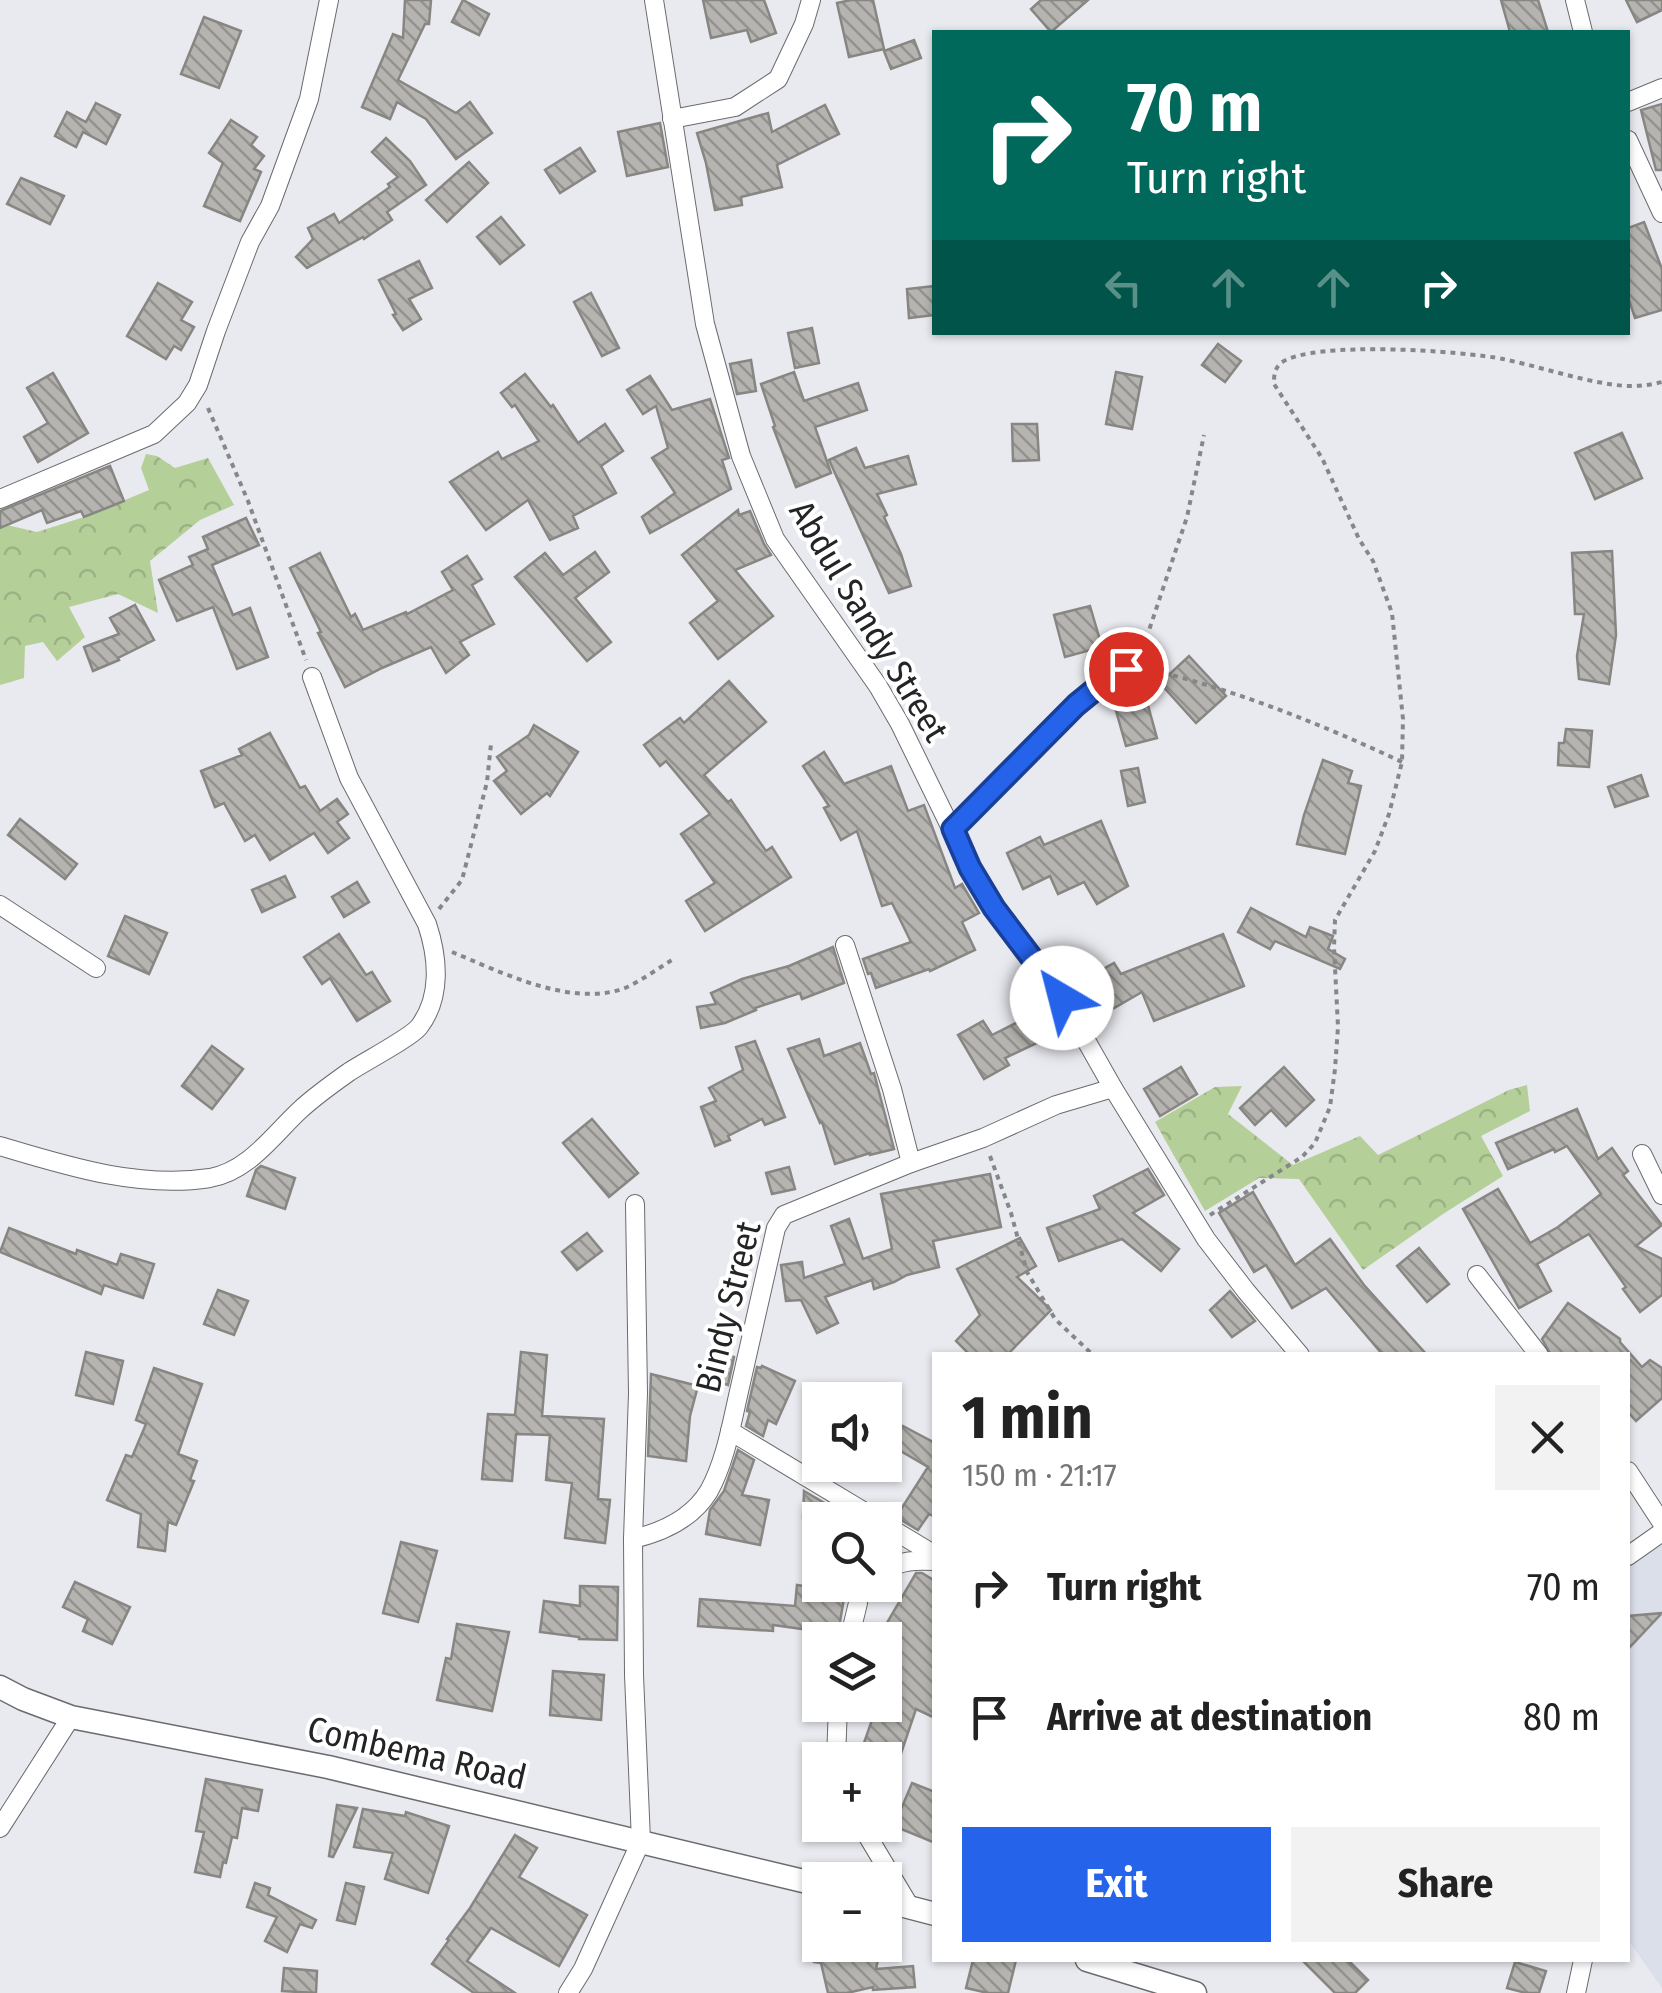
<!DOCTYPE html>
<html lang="en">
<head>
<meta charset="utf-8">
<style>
  body { margin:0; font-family:"Fira Sans Condensed",sans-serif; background:#f2f2f2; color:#222; height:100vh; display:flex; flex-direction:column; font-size:38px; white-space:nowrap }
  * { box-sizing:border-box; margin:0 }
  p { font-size:32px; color:#767676 }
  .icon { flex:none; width:55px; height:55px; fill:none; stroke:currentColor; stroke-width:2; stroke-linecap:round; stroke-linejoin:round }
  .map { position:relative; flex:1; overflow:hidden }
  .side { position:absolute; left:932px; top:1352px; width:698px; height:610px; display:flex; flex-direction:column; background:#fff; border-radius:0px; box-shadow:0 2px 8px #0004 }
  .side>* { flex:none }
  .hud { position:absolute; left:932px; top:30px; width:698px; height:305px; border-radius:0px; box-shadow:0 2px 8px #0004; background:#00695c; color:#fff; overflow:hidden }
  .controls { position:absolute; left:802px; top:1382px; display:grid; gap:20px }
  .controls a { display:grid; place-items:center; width:100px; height:100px; border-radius:0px; background:#fff; box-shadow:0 2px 8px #0004; font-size:50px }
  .pin { position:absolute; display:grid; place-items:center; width:85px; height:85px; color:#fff; margin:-42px; border:5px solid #fff; border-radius:50%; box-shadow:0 2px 10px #0007 }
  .me { position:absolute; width:110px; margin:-55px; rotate:323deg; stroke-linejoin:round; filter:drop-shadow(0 0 8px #0008) }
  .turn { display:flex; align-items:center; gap:35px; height:210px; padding:0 30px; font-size:45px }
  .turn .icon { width:130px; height:130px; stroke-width:2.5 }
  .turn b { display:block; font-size:70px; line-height:85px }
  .lanes { display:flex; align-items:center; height:95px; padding:0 30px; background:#0003; justify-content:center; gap:50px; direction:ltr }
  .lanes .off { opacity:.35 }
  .round { display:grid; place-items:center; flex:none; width:105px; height:105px; border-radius:0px; background:#f2f2f2 }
  .headline { display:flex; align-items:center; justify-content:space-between; height:170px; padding:0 30px }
  h1 { font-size:60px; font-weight:700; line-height:75px }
  .button { display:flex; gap:20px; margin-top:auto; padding:20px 30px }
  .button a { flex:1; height:115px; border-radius:0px; background:#2563eb; color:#fff; font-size:40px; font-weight:700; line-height:115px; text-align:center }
  .button a+a { background:#f2f2f2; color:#222 }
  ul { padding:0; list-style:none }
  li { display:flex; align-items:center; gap:30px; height:130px; padding:0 30px }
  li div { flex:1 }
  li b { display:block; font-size:38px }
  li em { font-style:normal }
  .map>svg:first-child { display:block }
  .built { fill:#dbdfea }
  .forest { fill:url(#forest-crowns) }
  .building { fill:url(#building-back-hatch); stroke:#888682; stroke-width:2.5 }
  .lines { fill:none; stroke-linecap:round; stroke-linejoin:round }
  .minor-casing { stroke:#6a6b6f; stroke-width:20 }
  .tertiary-casing { stroke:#6a6b6f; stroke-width:25 }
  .path { stroke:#86878a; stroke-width:4; stroke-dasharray:5 5; stroke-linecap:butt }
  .minor { stroke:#fff; stroke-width:18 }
  .tertiary { stroke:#fff; stroke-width:22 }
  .route-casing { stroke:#184099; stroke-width:25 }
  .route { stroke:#2563eb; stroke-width:18 }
  .labels { text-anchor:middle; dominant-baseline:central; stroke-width:8; stroke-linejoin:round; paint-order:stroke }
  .street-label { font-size:35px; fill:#232425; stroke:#fff }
</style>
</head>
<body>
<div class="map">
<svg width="1662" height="1993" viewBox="0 0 1662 1993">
  <defs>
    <pattern id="forest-crowns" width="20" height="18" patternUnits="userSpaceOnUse" patternTransform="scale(2.5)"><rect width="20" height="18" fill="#b5cf99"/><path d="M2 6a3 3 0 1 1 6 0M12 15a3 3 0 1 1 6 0" fill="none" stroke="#9bb284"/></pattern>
    <pattern id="building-back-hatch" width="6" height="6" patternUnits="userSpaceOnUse" patternTransform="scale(2.5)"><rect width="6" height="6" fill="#b6b4b0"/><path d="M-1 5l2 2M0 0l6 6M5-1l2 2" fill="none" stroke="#94928f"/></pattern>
  </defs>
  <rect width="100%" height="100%" fill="#e9eaef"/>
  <!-- built -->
  <path class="built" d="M1662,1524V1988L1628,1940V1552Z"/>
  <!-- forest -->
  <g class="forest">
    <path d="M146,454L157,456L175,468L208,458L234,505L200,520L150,561L158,613L118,594L69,607L85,637L57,661L43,642L25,646L24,678L0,685V521L7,525L37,532L84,517L149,490L141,468Z"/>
    <path d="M1527,1085L1530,1111L1481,1136L1503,1176L1443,1214L1363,1270L1299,1179L1259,1178L1205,1211L1155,1122L1215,1087L1242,1086L1228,1114L1293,1165L1360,1136L1378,1155L1509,1090Z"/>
  </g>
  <!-- building -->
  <g class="building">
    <path d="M405,0H431L429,24H425L398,80L456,113L470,102L492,133L456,159L426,119L419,115L397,102L390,119L362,107L393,34L403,38Z"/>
    <path d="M463,0L489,14L479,35L452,22Z"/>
    <path d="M703,0H764L776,33L751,42L747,30L711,38Z"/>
    <path d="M851,0H873L884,49L849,57L837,3Z"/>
    <path d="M1041,0H1088L1051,32L1031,9Z"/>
    <path d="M1501,0H1538L1548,32H1510Z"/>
    <path d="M1626,0H1662V10L1637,22Z"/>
    <path d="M204,17L241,31L219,88L181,74Z"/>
    <path d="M914,40L921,58L891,69L884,51Z"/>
    <path d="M96,103L120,115L106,144L83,132L76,147L55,136L67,112L86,122Z"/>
    <path d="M1662,104V170H1656L1641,110Z"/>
    <path d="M825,105L839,134L777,165L782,187L741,197L742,205L715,210L706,163L697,133L768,113L772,132Z"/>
    <path d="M231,120L257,137L251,145L264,156L254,169L261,172L240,221L204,206L223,163L209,153Z"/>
    <path d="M660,123L668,167L627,176L618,132Z"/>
    <path d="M386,138L410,161L426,185L387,212L392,220L364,239L363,237L307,268L296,257L313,239L308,228L334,214L339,223L390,187L388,184L398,177L372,152Z"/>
    <path d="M580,148L595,171L560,193L545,170Z"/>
    <path d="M469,162L488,183L447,222L426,200Z"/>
    <path d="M21,178L64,196L50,224L7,204Z"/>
    <path d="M501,217L524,245L500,264L477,237Z"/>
    <path d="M1644,222L1662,269V310L1635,318L1628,297V228Z"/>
    <path d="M419,261L432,288L409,299L421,319L403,330L393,315L396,314L379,280Z"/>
    <path d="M158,283L192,302L181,320L194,327L181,350L174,346L166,359L127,336Z"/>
    <path d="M935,286V315L909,318L907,289Z"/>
    <path d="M591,293L619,348L602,356L574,302Z"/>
    <path d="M812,328L819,363L795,368L788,333Z"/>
    <path d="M1218,344L1241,361L1225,382L1202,365Z"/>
    <path d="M751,360L756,391L737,394L730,364Z"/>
    <path d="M794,372L804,401L858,383L867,410L815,427L831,473L796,487L773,427L775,426L761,384Z"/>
    <path d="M1116,372L1142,377L1132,429L1106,424Z"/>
    <path d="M53,373L88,433L38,462L24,437L48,423L27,388Z"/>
    <path d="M525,374L551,407L553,405L578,443L605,424L623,451L601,466L616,493L573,516L578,528L550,540L528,500L486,530L450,482L498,452L502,459L539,441L515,405L512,407L501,393Z"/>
    <path d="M650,376L672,410L710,399L729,458L722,460L731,489L650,533L642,517L675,493L652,458L668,448L656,406L643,414L627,390Z"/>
    <path d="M1012,424H1037L1039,460L1013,461Z"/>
    <path d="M1622,433L1642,478L1595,499L1575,453Z"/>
    <path d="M856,448L865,468L908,456L916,484L877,494L887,515L884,517L901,554L911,586L889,593L829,460Z"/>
    <path d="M110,466L124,501L84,517L81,511L47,523L42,510L0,528V511Z"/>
    <path d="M738,510L739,515L750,511L764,544L771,555L735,570L773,616L718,659L690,623L718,601L682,555Z"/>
    <path d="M246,518L259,545L212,565L233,615L250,608L268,657L237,669L213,607L177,621L159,580L193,565L189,557L208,549L203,537Z"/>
    <path d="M1612,551L1616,635L1609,684L1579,679L1577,656L1584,614H1575L1572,553Z"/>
    <path d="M595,552L609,572L575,598L611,642L587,661L515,577L545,553L563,575Z"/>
    <path d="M320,553L351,617L355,614L363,630L406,612L407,614L453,590L442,572L467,556L482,579L472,585L494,624L460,642L469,655L446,673L431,647L382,668L345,687L318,633L321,632L290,568Z"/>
    <path d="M135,605L154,640L118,658L119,660L93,671L84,647L119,634L110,618Z"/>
    <path d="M1090,606L1102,647L1065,657L1054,615Z"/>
    <path d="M1189,656L1226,696L1196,723L1160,683Z"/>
    <path d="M1141,680L1157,738L1126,746L1111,693L1131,681Z"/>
    <path d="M729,681L766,722L704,775L728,802L731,800L766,851L772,847L791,877L705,931L686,901L715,883L681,834L710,814L666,761L660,766L644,745L680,718L684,723Z"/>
    <path d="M534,725L578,752L550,796L547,793L521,814L494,781L507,771L497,757L529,735Z"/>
    <path d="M1566,729L1592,731L1589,767L1558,765L1559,743H1564Z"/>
    <path d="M270,733L300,788L305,786L320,811L337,799L348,814L337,822L349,838L328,853L314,833L270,860L255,835L245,841L224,803L215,807L201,771L242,755L239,749Z"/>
    <path d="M824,752L844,784L891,766L908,811L924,805L955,888L962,884L979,913L962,922L975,950L930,971L929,969L876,988L871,973L868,974L863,959L911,942L892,903L882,906L857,831L841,840L824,808L829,806L803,766Z"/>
    <path d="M1323,760L1352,771L1348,783L1361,786L1345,854L1297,844L1304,815Z"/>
    <path d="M1138,768L1145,802L1128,806L1121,771Z"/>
    <path d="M1641,775L1648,796L1615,807L1608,787Z"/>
    <path d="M20,819L77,864L65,879L8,835Z"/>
    <path d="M1101,821L1128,886L1097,904L1084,882L1058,894L1050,876L1023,889L1007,853L1040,837L1044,845Z"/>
    <path d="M285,876L295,897L262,912L252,890Z"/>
    <path d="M357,882L369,902L344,917L332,897Z"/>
    <path d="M1251,908L1306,937L1310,927L1333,936L1328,949L1345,959L1340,969L1275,941L1270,949L1238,932Z"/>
    <path d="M125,916L167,933L149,974L108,956Z"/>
    <path d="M339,934L366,975L372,972L390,1001L357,1021L330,978L322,984L304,957Z"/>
    <path d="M1223,934L1244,986L1154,1021L1142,992L1102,1015L1082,981L1114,963L1121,974Z"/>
    <path d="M833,947L844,983L802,999L800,993L755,1008L756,1010L725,1023L701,1028L697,1007L716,1004L711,993L742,979L789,966Z"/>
    <path d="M1042,1010L1054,1035L1005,1058L1009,1065L984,1079L958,1035L983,1021L992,1035Z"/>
    <path d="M819,1039L824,1056L860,1043L871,1074L874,1073L894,1149L870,1155V1153L835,1164L822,1122L820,1123L788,1049Z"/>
    <path d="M755,1041L785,1117L765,1125L762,1119L728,1136L730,1140L715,1146L701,1107L716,1101L709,1088L743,1070L736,1047Z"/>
    <path d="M212,1046L243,1069L212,1109L182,1086Z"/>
    <path d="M1181,1067L1197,1094L1160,1116L1144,1089Z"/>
    <path d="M1284,1067L1314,1100L1286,1126L1271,1110L1255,1125L1240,1108Z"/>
    <path d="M1577,1109L1598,1159L1612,1148L1628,1171L1623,1175L1662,1225L1636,1246L1662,1259V1295L1640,1312L1623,1289L1626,1287L1589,1234L1537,1264L1551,1291L1519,1308L1463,1209L1498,1189L1530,1243L1558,1227L1601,1194L1567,1146L1555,1152L1554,1149L1508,1169L1496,1143Z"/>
    <path d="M592,1119L638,1173L609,1197L563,1143Z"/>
    <path d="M261,1166L295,1178L285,1209L247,1196L256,1170Z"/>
    <path d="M789,1167L795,1189L772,1194L766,1173Z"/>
    <path d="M1148,1169L1164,1195L1133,1213L1179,1249L1161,1271L1122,1239L1059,1261L1047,1228L1100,1209L1094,1196Z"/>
    <path d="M990,1174L1001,1227L933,1241L939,1267L907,1275L894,1282L874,1289L872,1280L825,1297L838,1323L817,1333L801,1300L786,1301L781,1265L802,1262L804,1278L845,1264L831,1226L849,1219L863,1259L892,1249L881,1194Z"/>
    <path d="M1253,1192L1295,1265L1330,1239L1364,1285L1427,1355H1383L1326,1288L1292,1308L1266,1265L1254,1272L1219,1213Z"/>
    <path d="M9,1228L76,1254L77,1250L117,1265L121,1254L154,1264L143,1298L104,1285L101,1294L0,1252Z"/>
    <path d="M587,1233L602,1251L577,1270L562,1252Z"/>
    <path d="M1020,1238L1036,1266L1017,1277L1051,1310L1007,1355H970L956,1341L980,1315L957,1269Z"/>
    <path d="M1419,1248L1449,1284L1427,1302L1397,1266Z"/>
    <path d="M218,1290L248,1301L234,1335L204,1324Z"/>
    <path d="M1230,1291L1255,1321L1232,1337L1210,1310Z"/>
    <path d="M1568,1303L1620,1339V1342L1642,1367L1650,1360L1662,1368V1398L1636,1421L1628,1412V1355H1551L1542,1339Z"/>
    <path d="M712,1349L734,1357L728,1385L701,1375Z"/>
    <path d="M86,1352L123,1361L113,1404L76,1395Z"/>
    <path d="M521,1352L547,1355L542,1416L604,1419L598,1499L610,1500L605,1543L565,1538L572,1483L546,1480L550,1435L516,1434L512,1481L482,1479L488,1414L515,1415Z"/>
    <path d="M762,1366L795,1381L776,1424L768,1420L763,1436L746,1426L750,1412L747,1411L757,1367L761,1368Z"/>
    <path d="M154,1368L202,1384L178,1454L197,1461L190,1480L194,1481L176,1525L168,1522L165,1551L138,1547L141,1514L107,1500L126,1455L132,1457L146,1424L136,1420Z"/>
    <path d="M651,1374L698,1386L690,1416L686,1461L648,1456Z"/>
    <path d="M903,1426L935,1443V1517L929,1514L918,1530L896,1517L928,1467L892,1446Z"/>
    <path d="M738,1450L754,1460L742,1495L769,1500L760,1545L706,1534L710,1510L724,1491Z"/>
    <path d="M804,1491L850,1518V1520L803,1518Z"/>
    <path d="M401,1542L437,1551L418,1622L383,1613Z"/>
    <path d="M916,1573H922L935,1581V1718L916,1709L888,1792H885V1760H858L873,1717L885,1721V1640H877Z"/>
    <path d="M75,1582L130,1607L112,1644L83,1631L88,1619L63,1607Z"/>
    <path d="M797,1585L845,1592L838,1634L773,1625V1631L698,1626L700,1599L795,1606Z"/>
    <path d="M580,1586L618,1587L617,1640L579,1639V1637L540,1632L544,1601L580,1606Z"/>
    <path d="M1662,1613L1628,1649V1616Z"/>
    <path d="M457,1624L509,1632L492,1711L437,1700L446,1658L451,1659Z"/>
    <path d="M553,1671L604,1675L601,1720L550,1715Z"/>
    <path d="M206,1779L262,1790L258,1811L242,1808L237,1838L232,1837L226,1863L223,1862L220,1877L195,1872L204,1832L196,1831Z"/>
    <path d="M912,1783L935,1792V1843L894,1826Z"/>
    <path d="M337,1805L357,1808L333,1857L329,1856Z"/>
    <path d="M363,1809L405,1816L406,1812L449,1826L428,1893L385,1879L393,1853L354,1847Z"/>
    <path d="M515,1835L537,1848L519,1877L587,1915L559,1966L491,1928L467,1961L515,1993H474L432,1964L449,1940L447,1939L470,1908Z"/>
    <path d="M255,1883L270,1888L268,1895L316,1920L312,1928L300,1924L287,1952L265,1941L277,1917L247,1907Z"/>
    <path d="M346,1883L364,1887L355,1924L337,1920Z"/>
    <path d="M817,1945H881L876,1969L913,1966L915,1987L873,1990V1987L847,1993H828L821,1963L814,1962Z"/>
    <path d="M973,1960H1016L1008,1993H988L966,1988Z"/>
    <path d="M1302,1960H1348L1368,1980L1355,1993H1335Z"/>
    <path d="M1515,1962L1546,1971L1539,1993H1526L1507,1988Z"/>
    <path d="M284,1968L317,1971L316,1993L282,1991Z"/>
  </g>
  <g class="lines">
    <defs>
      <g id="minor">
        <path d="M654,0L705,324L741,456L775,539L878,686L900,724L970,867L994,909L1062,998L1113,1088L1206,1239L1246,1291L1300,1355"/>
        <path d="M1575,0L1583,32"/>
        <path d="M1628,102L1662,88"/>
        <path d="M672,119L735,107L778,79L804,24L811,0"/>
        <path d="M1628,140L1662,213"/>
        <path d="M0,499L154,434L187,403L198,385L216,331L250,242L270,206L309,99L329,0"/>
        <path d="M953,829L1076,705L1109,679L1126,669"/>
        <path d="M0,905L96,968"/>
        <path d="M845,945L892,1089L911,1163"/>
        <path d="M0,1146C67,1166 139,1189 210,1178C249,1171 273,1135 300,1110C315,1096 332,1084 349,1072C364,1062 410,1038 419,1027C442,997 438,957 427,924L349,778L312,677"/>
        <path d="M1642,1154L1662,1195"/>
        <path d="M1477,1275L1539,1355"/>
        <path d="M730,1431L878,1520"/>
        <path d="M1628,1471L1662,1523"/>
        <path d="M885,1525L935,1555"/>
        <path d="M633,1539C663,1532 692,1519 709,1491C726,1460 732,1421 740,1387C752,1334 764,1281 776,1228L784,1215L911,1163L983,1138L1056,1105L1113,1088"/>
        <path d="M1628,1556L1662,1532"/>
        <path d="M885,1571C900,1560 917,1560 935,1561"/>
        <path d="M849,1640L858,1603V1585"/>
        <path d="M836,1760L838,1705"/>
        <path d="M861,1825L910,1907"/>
        <path d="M0,1828L71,1717"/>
        <path d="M568,1993L583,1969L641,1841L634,1675L633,1539L638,1393L635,1204"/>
        <path d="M1576,1993L1583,1960"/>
      </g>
      <g id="tertiary">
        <path d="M0,1687L23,1699L71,1717L328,1767L820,1885"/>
        <path d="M885,1901L935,1914"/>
        <path d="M1087,1960L1195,1993"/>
      </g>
    </defs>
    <!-- minor casing -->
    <use href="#minor" class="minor-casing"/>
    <!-- tertiary casing -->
    <use href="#tertiary" class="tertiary-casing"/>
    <!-- path -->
    <g class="path">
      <path d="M208,408L248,501L306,660"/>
      <path d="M1140,657L1187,517L1204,435"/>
      <path d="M1144,668C1233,689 1319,723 1402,762"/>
      <path d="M439,909L462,880L487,782L491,744"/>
      <path d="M452,952C501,972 571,1008 625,988C641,981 657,969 672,960"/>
      <path d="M990,1156L1011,1213L1027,1272L1055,1319L1093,1355"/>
      <path d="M1210,1215L1302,1157L1315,1143L1330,1107L1335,1069L1338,1027L1334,947L1335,920L1375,851L1389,814L1402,762L1403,719L1392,613L1373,561L1359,539L1322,458L1274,384C1274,376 1274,369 1281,363C1311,340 1464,351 1503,359C1541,367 1578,380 1616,385C1631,387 1647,386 1662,382"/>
    </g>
    <!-- minor -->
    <use href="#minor" class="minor"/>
    <!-- tertiary -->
    <use href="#tertiary" class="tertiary"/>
  </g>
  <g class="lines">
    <defs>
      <path id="route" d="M1062,998L994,908L970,868L953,829L1076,705L1109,678L1126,669"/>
    </defs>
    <!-- route casing -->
    <use href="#route" class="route-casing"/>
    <!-- route -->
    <use href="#route" class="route"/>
  </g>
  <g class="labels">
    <!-- street labels -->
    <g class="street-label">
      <text transform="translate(869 621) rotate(59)">Abdul Sandy Street</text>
      <text transform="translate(728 1307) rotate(-76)">Bindy Street</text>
      <text transform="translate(417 1753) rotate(13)">Combema Road</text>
    </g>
  </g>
</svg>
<div class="controls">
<a><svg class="icon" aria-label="sound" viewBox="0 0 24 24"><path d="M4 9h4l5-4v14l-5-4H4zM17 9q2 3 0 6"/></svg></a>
<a><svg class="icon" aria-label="search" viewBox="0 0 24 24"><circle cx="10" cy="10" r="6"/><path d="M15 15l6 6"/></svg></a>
<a><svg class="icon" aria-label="layers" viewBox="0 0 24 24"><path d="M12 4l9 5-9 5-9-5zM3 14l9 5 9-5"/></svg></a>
<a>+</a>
<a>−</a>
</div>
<div class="pin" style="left:1126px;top:669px;background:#d93025"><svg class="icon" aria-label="arrive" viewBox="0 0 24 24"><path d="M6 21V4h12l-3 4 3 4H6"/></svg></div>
<svg class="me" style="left:1062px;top:998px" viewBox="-20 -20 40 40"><circle r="19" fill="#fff"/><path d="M0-13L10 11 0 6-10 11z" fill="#2563eb"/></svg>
<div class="hud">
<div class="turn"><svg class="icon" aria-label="right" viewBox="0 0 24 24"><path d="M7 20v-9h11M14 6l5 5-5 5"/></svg><div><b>70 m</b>Turn right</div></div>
<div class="lanes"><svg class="icon off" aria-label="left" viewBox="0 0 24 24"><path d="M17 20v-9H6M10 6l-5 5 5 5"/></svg><svg class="icon off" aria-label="ahead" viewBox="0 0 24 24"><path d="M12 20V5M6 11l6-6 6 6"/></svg><svg class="icon off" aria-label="ahead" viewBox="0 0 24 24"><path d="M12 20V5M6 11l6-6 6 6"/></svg><svg class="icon" aria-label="right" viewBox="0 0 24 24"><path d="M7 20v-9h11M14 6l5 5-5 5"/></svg></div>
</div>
<section class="side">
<div class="headline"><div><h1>1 min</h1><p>150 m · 21:17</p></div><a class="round"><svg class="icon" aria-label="close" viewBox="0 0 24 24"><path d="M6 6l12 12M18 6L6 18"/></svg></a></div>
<ul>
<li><svg class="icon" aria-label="right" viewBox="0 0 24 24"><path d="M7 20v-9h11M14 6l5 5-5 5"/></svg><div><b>Turn right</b></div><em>70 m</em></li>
<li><svg class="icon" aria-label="arrive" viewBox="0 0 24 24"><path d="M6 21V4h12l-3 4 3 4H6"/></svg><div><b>Arrive at destination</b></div><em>80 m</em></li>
</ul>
<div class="button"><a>Exit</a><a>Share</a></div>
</section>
</div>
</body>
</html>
